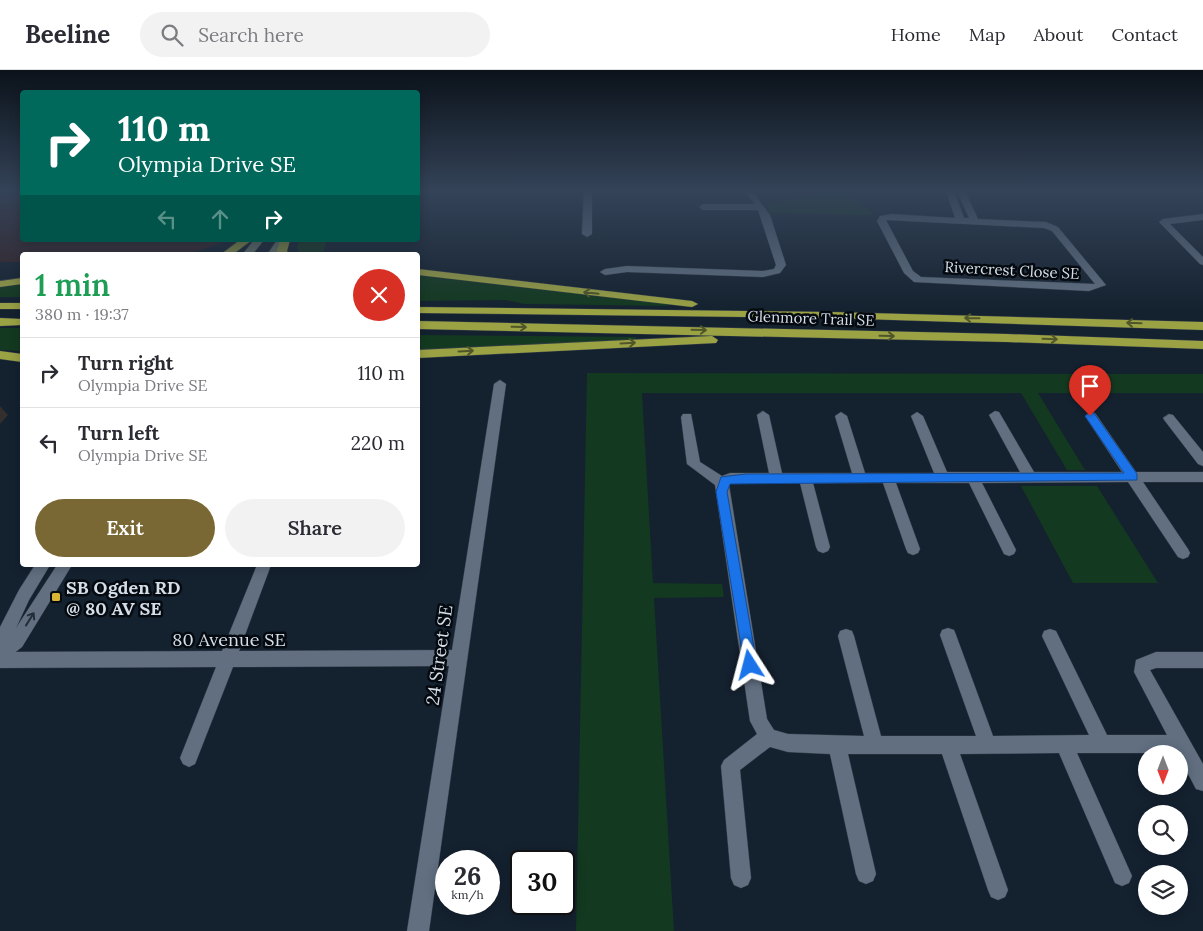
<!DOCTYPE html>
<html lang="en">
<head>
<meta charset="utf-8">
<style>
  body { margin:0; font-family:Lora,serif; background:#f2f2f3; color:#2b2b33; height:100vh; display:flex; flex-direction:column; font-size:19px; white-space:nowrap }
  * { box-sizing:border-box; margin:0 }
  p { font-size:16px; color:#7c7c81 }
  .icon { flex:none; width:28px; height:28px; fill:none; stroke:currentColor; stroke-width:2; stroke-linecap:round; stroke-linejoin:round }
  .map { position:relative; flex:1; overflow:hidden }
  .panel { position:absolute; left:20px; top:182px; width:400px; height:315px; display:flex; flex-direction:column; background:#fff; border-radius:5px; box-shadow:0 2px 12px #0003 }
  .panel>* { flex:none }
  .hud { position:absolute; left:20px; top:20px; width:400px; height:152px; border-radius:5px; box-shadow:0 2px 12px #0003; background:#00695c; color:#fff; overflow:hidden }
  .needle { width:32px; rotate:180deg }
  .fabs { position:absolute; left:1138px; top:675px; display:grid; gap:10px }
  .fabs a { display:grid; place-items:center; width:50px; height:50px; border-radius:50%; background:#fff; box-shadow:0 2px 12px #0003; font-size:25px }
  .speed { position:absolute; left:435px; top:780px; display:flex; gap:10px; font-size:25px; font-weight:700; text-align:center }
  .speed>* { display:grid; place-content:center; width:65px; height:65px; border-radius:50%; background:#fff; box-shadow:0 2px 12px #0003; line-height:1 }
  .speed small { font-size:12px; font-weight:400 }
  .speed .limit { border:2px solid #111; border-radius:8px; background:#fff; color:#111 }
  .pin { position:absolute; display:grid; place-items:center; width:42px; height:42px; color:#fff; margin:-51px -21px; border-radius:50% 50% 50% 0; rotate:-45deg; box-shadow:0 0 5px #0007 }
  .pin .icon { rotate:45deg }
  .me { position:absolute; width:55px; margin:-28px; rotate:351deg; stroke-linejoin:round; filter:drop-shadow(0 0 4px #0008) }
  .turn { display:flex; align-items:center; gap:18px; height:105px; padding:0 15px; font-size:22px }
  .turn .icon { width:65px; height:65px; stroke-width:2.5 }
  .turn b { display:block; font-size:35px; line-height:42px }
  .lanes { display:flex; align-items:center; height:48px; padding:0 15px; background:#0003; justify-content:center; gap:25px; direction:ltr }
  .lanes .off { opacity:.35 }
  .round { display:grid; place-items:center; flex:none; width:52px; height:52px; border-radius:26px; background:#f2f2f3 }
  .head { display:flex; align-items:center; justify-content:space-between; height:85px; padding:0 15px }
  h1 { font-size:30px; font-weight:600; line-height:38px; color:#1e9e55 }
  .primary-button { display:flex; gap:10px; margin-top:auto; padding:10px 15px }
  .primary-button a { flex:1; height:58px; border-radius:30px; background:#796833; color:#fff; font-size:20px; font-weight:600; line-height:58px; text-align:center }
  .primary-button a+a { background:#f2f2f3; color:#2b2b33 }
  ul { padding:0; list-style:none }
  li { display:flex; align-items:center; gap:15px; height:70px; padding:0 15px; border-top:1px solid #e1e1e2 }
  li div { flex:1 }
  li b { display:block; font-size:19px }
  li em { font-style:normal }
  header { display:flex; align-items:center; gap:30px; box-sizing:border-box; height:70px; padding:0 25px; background:#fff; border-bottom:1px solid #e1e1e2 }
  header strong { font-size:24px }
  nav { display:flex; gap:28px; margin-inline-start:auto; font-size:18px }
  .search { width:350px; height:45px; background:#f2f2f3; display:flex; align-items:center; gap:12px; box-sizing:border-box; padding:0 18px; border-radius:28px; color:#7c7c81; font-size:19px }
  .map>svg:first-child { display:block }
  .industrial { fill:#342125 }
  .green { fill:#133920 }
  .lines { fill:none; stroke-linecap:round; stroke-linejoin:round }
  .minor-casing { stroke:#353d49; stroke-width:1 }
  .tertiary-casing { stroke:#353d49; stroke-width:1 }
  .secondary-casing { stroke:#353d49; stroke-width:1 }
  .motorway-casing { stroke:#353d49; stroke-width:1 }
  .minor { fill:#616f81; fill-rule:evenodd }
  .tertiary { fill:#616f81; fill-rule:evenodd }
  .secondary { fill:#727e6f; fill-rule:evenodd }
  .motorway { fill:#9ba244; fill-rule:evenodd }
  .shaded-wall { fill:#342f2d }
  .oneway { stroke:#50562a }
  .oneway2 { stroke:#252d38 }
  .route { fill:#1a73e8; stroke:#114b97 }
  .poi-dot { fill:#d9b334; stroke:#050a10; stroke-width:2 }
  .labels { text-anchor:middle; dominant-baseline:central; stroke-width:5; stroke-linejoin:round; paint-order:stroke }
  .far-street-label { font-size:15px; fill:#d5dde7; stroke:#050a10 }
  .poi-label { font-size:18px; font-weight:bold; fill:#d5dde7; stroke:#050a10; text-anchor:start }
  .street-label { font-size:18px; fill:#d5dde7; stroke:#050a10 }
</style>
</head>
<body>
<header>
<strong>Beeline</strong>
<div class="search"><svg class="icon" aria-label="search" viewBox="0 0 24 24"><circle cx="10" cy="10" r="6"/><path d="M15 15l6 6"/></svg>Search here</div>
<nav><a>Home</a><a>Map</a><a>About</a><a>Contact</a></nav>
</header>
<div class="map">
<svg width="1203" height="861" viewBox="0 0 1203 861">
  <rect width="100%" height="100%" fill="#14212f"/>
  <!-- industrial -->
  <path class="industrial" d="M0,121H22V170H229L187,185H22V192H0Z"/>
  <!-- green -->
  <g class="green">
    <path d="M819,121H850L849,124L872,143L869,145L770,143L766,134L817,123Z"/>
    <path d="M300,170H327L322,185H300L297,177Z"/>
    <path d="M418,205L449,207L669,234L668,236L524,234L506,230L418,231Z"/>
    <path d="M22,213V227H0V216Z"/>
    <path d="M0,258H22V281L0,280Z"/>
    <path d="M418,265L636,267V270L418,280Z"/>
    <path d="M587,303L1203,304V323H1038L1085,400H1067L1021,323H642L653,513L722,514L724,527L654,528L674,861H576Z"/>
    <path d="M1021,416H1097L1158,513H1073Z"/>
  </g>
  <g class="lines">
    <defs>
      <g id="minor">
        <path d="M584,121H592V164L587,167L582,164Z"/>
        <path d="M744,121H752L770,145L786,195L780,203L763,207L627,202L605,205L600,202L605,199L627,196L763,201L774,199L776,195L758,140H703L699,137L703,134H755Z"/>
        <path d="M946,121H954L964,148H969L957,121H965L978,149L1046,152L1058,157L1106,215L1089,221L914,212L904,203L877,151L880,146L892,144L955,148ZM886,150L1044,158L1052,161L1095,214L921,207L913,201Z"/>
        <path d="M1203,144V150L1170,154L1203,187V195L1200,194L1159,152L1163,149Z"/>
        <path d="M500,310L506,314L429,861H407L449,596L233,597L195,694L189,697L183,694L180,688L216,597L0,598V582L222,581L257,495H271L239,581L452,580L494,314Z"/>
        <path d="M763,341L769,345L782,403H852L835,346L841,342L847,346L865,403H934L911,346L917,342L923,346L947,402H1020L989,345L995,341L999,342L1034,402H1122L1085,346L1091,342L1095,343L1136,402H1203V412H1143L1188,479L1190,483L1188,487L1183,489L1178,487L1128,412L982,413L1016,480L1014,484L1009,486L1004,484L969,413H896L920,479L918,483L913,485L908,483L906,479L883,413H813L830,477L828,481L823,483L818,481L816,477L800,413H731L729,415L767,649L774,660L788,664L864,666L838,566L840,561L846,559L852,561L854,566L881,666H976L940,565L942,560L948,558L954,560L956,565L993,666L1089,665L1042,566L1044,561L1050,559L1056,561L1107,665H1167L1134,602L1136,590L1156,582H1203V598H1156L1150,600L1203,694V721L1196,719L1177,683H1077L1132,806L1129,813L1122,816L1115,813L1059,683L960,684L1008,820L1005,827L998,830L991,827L988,820L942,684H848L876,804L873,811L866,814L859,811L856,804L830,684L788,682L770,677L740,700L751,808L748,815L741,818L734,815L731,808L721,696L724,690L757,664L750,651L715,415L687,394L681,347L683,344H691L700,392L722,406L730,403H769L757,345Z"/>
        <path d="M1169,344L1173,345L1203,382V396L1198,394L1165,351L1163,348Z"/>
      </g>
      <path id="tertiary" d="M35,495H50L29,530L16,558L57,495H72L22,577L0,594V557L19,520Z"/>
      <g id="secondary">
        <path d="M254,170H264L252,185H242Z"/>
        <path d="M277,170H287L277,185H267Z"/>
      </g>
      <g id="motorway">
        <path d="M240,170H252L232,185H220Z"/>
        <path d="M280,170H290L287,181L289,185H279L277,181Z"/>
        <path d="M418,199L692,231L698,234L692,237L418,205Z"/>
        <path d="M22,208V214L0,217V211Z"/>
        <rect x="0" y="233" width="22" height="6"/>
        <path d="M418,237L831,242L1203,252V260L831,248L418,243Z"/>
        <path d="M0,248L22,249V255L0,256Z"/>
        <path d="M418,251L1007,264L1203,271V279L1007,272L418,259Z"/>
        <path d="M712,266L718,270L716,273L418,288V280Z"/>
        <path d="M0,281L22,284V292L0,289Z"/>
      </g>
    </defs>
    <!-- minor casing -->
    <use href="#minor" class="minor-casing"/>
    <!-- tertiary casing -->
    <use href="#tertiary" class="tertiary-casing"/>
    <!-- secondary casing -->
    <use href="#secondary" class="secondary-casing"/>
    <!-- motorway casing -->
    <use href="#motorway" class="motorway-casing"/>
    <!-- minor -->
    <use href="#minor" class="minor"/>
    <!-- tertiary -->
    <use href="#tertiary" class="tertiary"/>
    <!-- secondary -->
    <use href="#secondary" class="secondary"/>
    <!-- motorway -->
    <use href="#motorway" class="motorway"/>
  </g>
  <!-- shaded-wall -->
  <path class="shaded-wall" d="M0,336L8,345L0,354Z"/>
  <!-- one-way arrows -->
  <defs><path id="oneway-shaft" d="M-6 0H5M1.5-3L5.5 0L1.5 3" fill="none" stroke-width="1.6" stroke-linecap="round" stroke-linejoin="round" transform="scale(1.25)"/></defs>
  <g class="oneway">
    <use href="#oneway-shaft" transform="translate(591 223) rotate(-174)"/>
    <use href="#oneway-shaft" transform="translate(972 248) rotate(-179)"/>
    <use href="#oneway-shaft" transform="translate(1134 253) rotate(-178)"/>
    <use href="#oneway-shaft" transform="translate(519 257) rotate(1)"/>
    <use href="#oneway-shaft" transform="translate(699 260) rotate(1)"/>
    <use href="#oneway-shaft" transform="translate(887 266) rotate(1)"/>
    <use href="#oneway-shaft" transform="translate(1050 269) rotate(2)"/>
    <use href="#oneway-shaft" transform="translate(628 273) rotate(-3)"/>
    <use href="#oneway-shaft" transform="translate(466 281) rotate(-3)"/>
  </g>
  <use class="oneway2" href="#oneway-shaft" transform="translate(30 549) rotate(-58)"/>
  <!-- sky -->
  <linearGradient id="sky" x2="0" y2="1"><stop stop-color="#0b121a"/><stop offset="0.5" stop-color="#344358"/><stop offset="1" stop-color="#344358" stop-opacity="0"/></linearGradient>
  <rect width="1203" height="241" fill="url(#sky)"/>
  <!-- route -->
  <path class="route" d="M1090,342L1094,343L1137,404V410L730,414L727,422L757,595L755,600L750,602L745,600L716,422L721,407L746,404L1124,403L1085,346Z"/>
  <!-- markers -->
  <rect class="poi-dot" x="51" y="522" width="10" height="10" rx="2.5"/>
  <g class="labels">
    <!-- far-street labels -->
    <g class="far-street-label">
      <text transform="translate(1012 200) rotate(3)">Rivercrest Close SE</text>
      <text transform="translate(811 248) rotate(2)">Glenmore Trail SE</text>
    </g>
    <!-- poi labels -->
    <g class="poi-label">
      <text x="66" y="517">SB Ogden RD<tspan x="66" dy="21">@ 80 AV SE</tspan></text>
    </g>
    <!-- street labels -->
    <g class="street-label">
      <text x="229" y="569">80 Avenue SE</text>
      <text transform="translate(439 585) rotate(-82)">24 Street SE</text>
    </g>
  </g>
</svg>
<div class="fabs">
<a><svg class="needle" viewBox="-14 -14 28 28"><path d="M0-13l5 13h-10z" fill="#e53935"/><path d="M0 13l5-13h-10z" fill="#7c7c81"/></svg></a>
<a><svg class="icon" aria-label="search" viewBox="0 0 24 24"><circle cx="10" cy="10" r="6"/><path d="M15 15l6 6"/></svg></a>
<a><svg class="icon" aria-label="layers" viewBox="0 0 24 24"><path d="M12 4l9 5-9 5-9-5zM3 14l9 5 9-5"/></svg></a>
</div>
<div class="speed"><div>26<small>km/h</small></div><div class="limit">30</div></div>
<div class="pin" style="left:1090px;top:346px;background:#d93025"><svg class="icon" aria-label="arrive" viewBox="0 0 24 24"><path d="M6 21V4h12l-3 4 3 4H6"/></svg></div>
<svg class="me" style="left:750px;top:595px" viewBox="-20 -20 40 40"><path d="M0-17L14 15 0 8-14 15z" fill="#1a73e8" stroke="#fff" stroke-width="4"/></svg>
<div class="hud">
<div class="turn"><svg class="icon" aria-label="right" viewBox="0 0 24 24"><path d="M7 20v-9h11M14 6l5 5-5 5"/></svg><div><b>110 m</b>Olympia Drive SE</div></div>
<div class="lanes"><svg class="icon off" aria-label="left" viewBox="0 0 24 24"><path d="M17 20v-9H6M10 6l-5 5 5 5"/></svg><svg class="icon off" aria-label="ahead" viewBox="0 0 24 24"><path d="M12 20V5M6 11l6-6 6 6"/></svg><svg class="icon" aria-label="right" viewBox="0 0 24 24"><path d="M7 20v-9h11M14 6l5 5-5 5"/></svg></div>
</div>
<section class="panel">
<div class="head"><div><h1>1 min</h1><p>380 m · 19:37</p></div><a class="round" style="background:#d93025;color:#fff"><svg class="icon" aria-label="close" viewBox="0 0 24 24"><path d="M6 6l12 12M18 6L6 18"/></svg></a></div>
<ul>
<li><svg class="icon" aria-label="right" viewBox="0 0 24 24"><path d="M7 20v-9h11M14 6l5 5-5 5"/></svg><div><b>Turn right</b><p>Olympia Drive SE</p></div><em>110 m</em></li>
<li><svg class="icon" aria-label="left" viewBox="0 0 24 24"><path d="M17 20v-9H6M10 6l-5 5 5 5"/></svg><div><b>Turn left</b><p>Olympia Drive SE</p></div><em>220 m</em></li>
</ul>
<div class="primary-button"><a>Exit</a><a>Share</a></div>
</section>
</div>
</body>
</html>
